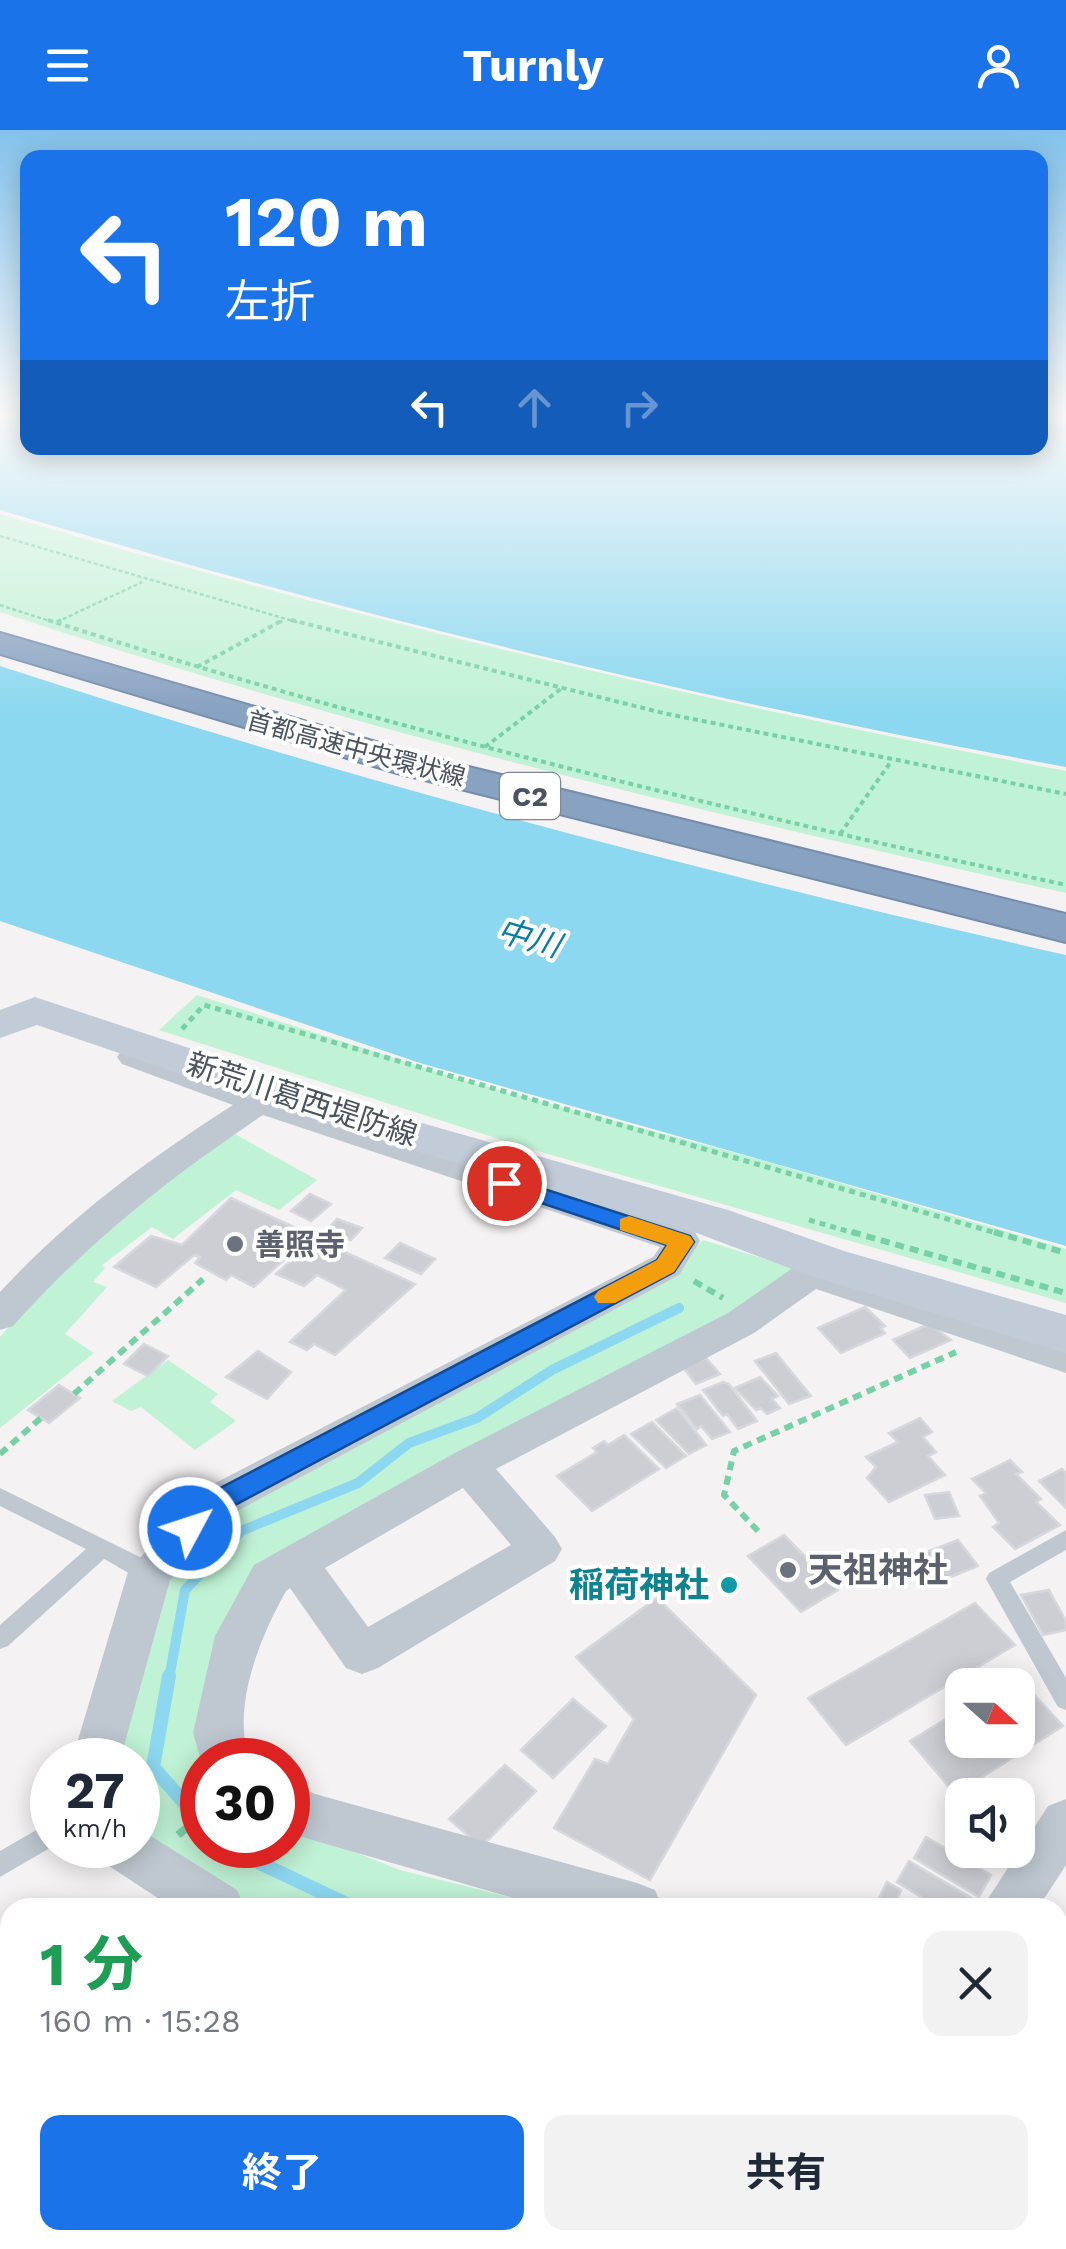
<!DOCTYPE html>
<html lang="ja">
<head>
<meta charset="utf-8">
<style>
  body { margin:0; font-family:"Work Sans","Noto Sans JP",sans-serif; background:#f2f2f3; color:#1f2937; height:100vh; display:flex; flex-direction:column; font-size:38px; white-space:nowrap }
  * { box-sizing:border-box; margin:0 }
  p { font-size:32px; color:#747a83 }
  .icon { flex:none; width:55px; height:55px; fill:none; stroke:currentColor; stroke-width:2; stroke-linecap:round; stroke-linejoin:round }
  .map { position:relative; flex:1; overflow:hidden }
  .panel { position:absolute; left:0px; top:1768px; width:1068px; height:352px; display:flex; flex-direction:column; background:#fff; border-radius:30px 30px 0 0; box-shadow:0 5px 25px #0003 }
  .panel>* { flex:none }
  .guide { position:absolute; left:20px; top:20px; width:1028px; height:305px; border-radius:20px; box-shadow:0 5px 25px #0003; background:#1a73e8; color:#fff; overflow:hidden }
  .needle { width:65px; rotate:111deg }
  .controls { position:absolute; left:945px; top:1538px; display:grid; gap:20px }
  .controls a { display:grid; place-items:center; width:90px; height:90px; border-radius:20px; background:#fff; box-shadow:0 5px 25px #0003; font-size:50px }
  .speed { position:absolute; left:30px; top:1608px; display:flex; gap:20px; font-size:50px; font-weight:700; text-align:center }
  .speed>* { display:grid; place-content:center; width:130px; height:130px; border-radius:50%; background:#fff; box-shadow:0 5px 25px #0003; line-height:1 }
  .speed small { font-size:25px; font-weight:400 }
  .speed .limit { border:15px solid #d22; background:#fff; color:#111 }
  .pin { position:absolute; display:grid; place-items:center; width:85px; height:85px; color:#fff; margin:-42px; border:5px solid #fff; border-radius:50%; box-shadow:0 2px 10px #0007 }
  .me { position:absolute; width:110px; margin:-55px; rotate:50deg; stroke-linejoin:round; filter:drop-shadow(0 0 8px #0008) }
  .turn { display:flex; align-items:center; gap:35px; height:210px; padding:0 40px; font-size:45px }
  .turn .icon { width:130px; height:130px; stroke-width:2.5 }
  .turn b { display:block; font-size:70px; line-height:85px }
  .lanes { display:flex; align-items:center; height:95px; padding:0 40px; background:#0003; justify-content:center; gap:50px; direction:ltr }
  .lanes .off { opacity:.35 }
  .round { display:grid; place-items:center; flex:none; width:105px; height:105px; border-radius:20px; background:#f2f2f3 }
  .headline { display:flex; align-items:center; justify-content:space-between; height:170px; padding:0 40px }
  h1 { font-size:60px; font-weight:700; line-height:75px; color:#1e9e55 }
  .primary-button { display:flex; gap:20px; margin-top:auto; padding:20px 40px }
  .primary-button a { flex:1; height:115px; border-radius:20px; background:#1a73e8; color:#fff; font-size:40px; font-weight:700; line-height:115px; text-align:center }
  .primary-button a+a { background:#f2f2f3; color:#1f2937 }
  header { display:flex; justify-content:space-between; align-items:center; height:130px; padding:0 40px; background:#1a73e8; color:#fff; font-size:45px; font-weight:700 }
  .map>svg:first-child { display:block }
  .green { fill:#c0f2d5 }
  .water { fill:#8cd8f0 }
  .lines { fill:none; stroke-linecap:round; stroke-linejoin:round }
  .stream-far1 { stroke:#8cd8f0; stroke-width:10 }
  .stream { stroke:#8cd8f0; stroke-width:14 }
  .building { fill:#ccced4; stroke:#d6d8dd; stroke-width:2.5 }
  .highway-casing { stroke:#748dad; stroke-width:4 }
  .path-far4 { stroke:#77d1a7; stroke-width:2.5; stroke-dasharray:4 2.5; stroke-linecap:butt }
  .path-far3 { stroke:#77d1a7; stroke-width:4; stroke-dasharray:5 4; stroke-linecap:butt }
  .path-far2 { stroke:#77d1a7; stroke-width:5; stroke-dasharray:6 5; stroke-linecap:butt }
  .path-far1 { stroke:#77d1a7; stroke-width:6; stroke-dasharray:9 6; stroke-linecap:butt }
  .path { stroke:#77d1a7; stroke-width:8; stroke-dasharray:11 8; stroke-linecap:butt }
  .lane { fill:#bfc8d1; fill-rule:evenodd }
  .street { fill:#bfc8d1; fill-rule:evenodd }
  .secondary { fill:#c2ccd9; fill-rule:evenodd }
  .highway { fill:#88a2c1; fill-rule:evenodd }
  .route { fill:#1a73e8; stroke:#114b97; stroke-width:2.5 }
  .slow { fill:#f59e0b }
  .worship-dot { fill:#6b7280; stroke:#fff; stroke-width:4 }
  .culture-dot { fill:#0f9aa8; stroke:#fff; stroke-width:4 }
  .labels { text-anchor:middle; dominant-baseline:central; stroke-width:8; stroke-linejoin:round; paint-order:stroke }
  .far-street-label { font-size:25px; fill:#495460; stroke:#fff }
  .shield { fill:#fff; stroke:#808790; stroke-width:2.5 }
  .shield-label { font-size:28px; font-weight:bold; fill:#495460 }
  .street-label { font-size:30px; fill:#495460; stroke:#fff }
  .worship-label { font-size:30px; font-weight:bold; fill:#5b616d; stroke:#fff; text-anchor:start }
  .water-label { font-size:32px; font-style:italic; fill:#097ea4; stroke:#fff }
  .near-worship-label { font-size:35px; font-weight:bold; fill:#5b616d; stroke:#fff; text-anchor:start }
  .near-culture-label { font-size:35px; font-weight:bold; fill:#0d838f; stroke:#fff; text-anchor:end }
</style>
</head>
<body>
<header><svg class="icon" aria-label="menu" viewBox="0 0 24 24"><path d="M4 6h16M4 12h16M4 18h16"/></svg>Turnly<svg class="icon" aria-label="person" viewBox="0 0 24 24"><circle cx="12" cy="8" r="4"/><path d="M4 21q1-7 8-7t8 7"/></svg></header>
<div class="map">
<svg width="1066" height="2119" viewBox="0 0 1066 2119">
  <rect width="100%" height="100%" fill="#f4f2f2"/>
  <!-- green -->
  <g class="green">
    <path d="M0,384C351,488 706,573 1066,641V763C707,684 349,598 0,482Z"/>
    <path d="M197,865L469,952L758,1029L1066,1119V1173L524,1017L159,900Z"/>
    <path d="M235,1004L317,1050L279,1080L236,1060L173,1109L152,1097L102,1135L105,1138L93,1152L107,1157L65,1204L94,1223L0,1298V1207C67,1130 148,1057 235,1004Z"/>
    <path d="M703,1110L800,1140L746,1181L276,1432L202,1630V1715H288V1696L400,1740L551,1777H244L138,1712V1630H107L157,1446L217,1381L670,1144Z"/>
    <path d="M168,1230L218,1264L210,1272L236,1291L195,1320L141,1277L131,1281L112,1271Z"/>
    <path d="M172,2110H272L271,2119H165Z"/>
  </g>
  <!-- water -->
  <g class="water">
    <path d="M0,284H27L28,318H1040V290L1066,294V637C706,571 351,485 0,380Z"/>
    <path d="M0,536C350,650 707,744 1066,825V1116L420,933L0,791Z"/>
  </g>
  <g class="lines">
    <!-- stream-far1 -->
    <path class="stream-far1" d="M169,1549L185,1460L241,1401L358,1353L409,1313L477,1288L552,1240L679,1178"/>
    <!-- stream -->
    <g class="stream">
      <path d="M169,1546L153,1637L202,1693"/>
      <path d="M222,1715L355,1778"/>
      <path d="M1058,1960L1066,1962"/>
    </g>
  </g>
  <!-- building -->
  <g class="building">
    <path d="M310,1064L331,1074L311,1091L291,1081Z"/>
    <path d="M231,1068L311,1105L254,1157L231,1145L226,1150L195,1133L200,1127L194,1125L156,1157L114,1137L151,1106L182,1115Z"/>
    <path d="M337,1089L362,1098L351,1110L326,1101Z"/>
    <path d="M316,1109L415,1154L335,1225L314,1214L307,1220L290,1212L346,1160L317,1145L304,1156L276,1144Z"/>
    <path d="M400,1113L435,1129L421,1144L385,1128Z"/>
    <path d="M865,1177L885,1196L880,1198L885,1203L841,1223L818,1198Z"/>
    <path d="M929,1194L951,1210L910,1228L893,1210Z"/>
    <path d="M144,1214L168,1226L148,1246L124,1234Z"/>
    <path d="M258,1221L291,1242L267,1269L226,1247Z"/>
    <path d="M776,1223L811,1266L789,1274L755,1231Z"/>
    <path d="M706,1228L720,1244L696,1254L683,1237Z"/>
    <path d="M760,1247L778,1266L772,1269L780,1278L767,1284L761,1278L756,1280L735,1258Z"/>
    <path d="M723,1252L729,1254L757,1291L738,1299L727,1284L723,1286L703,1260Z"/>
    <path d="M59,1255L80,1268L49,1293L28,1280Z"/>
    <path d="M700,1265L730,1302L712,1309L701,1296L697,1299L677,1274Z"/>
    <path d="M677,1278L706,1315L689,1324L656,1290Z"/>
    <path d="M920,1288L932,1302L923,1307L936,1322L928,1326L945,1345L889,1372L867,1348L876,1337L866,1327L898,1312L889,1303Z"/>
    <path d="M652,1292L686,1326L666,1338L631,1304Z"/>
    <path d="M624,1305L659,1339L592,1381L557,1346L597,1322L593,1318L604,1311L608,1315Z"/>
    <path d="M1010,1330L1022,1342L1016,1344L1041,1369L1036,1372L1060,1395L1015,1419L993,1397L999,1393L980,1366L986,1363L972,1349Z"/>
    <path d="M1062,1339L1066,1343V1378L1039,1351Z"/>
    <path d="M949,1362L959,1386L935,1389L925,1365Z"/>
    <path d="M784,1405L838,1460L801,1482L748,1426Z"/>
    <path d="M958,1410L978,1436L936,1453L916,1426Z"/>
    <path d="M1049,1460L1066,1491V1500L1043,1505L1021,1465Z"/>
    <path d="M657,1468L756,1565L650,1750L554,1698L595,1629L608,1634L634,1589L576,1527Z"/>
    <path d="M975,1473L1015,1515L846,1615L808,1568Z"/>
    <path d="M1017,1546L1063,1596L955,1664L910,1611L962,1579V1610H1018V1555H1002Z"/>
    <path d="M573,1569L606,1596L553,1648L521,1620Z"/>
    <path d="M505,1635L536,1661L481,1717L449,1689Z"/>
    <path d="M926,1707L991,1745L979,1767L914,1728Z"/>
    <path d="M909,1731L973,1769L968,1778H939L897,1752Z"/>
    <path d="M887,1752L901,1760L894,1778H874Z"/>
    <path d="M717,2110H814L813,2119H715Z"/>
  </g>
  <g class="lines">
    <defs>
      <path id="highway" d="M0,503L424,626L1066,784V812L397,643L0,524Z"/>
    </defs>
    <!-- highway casing -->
    <use href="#highway" class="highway-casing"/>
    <!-- path-far4 -->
    <g class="path-far4">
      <path d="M0,406L300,493"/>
      <path d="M0,475L56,493"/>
      <path d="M57,492L142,452"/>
      <path d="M279,493L284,490"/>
    </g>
    <!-- path-far3 -->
    <g class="path-far3">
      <path d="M48,490C382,598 723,679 1066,755"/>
      <path d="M291,490L663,583L1066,664"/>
      <path d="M57,492L61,490"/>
      <path d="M197,537L283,490"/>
      <path d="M485,617L562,558"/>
      <path d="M840,704L890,633"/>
    </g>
    <!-- path-far2 -->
    <g class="path-far2">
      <path d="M182,899L204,875L1003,1105"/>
      <path d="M809,1090L861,1105"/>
    </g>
    <!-- path-far1 -->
    <g class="path-far1">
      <path d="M852,1102L1066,1163"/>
      <path d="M994,1102L1066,1123"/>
      <path d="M694,1151L723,1168"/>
      <path d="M74,1264L203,1149"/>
      <path d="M0,1324L41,1288"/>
      <path d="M758,1401L724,1365L734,1321L956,1222"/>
    </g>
    <!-- path -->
    <g class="path">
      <path d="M178,1705L202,1685"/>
      <path d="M312,2119L318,2110"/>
    </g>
    <!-- lane -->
    <g class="lane">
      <path d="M0,1358L158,1436L161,1442L158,1448C141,1454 120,1437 104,1429L8,1516L0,1519V1495L86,1419L0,1376Z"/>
      <path d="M1066,1400V1420L1010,1452L1066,1548V1580L1058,1577L986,1449L989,1443Z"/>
      <path d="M52,1691V1715H55L0,1747V1721Z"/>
      <path d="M819,2110H849L848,2119H818Z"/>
    </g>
    <!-- street -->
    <g class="street">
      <path d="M133,917L695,1102L700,1111L679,1145L226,1387L170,1450L120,1630H72L128,1442L196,1363L653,1127L660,1117L263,985C171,1046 87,1113 13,1196L0,1200V1162C68,1088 149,1029 233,975L122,934L117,927L122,920Z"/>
      <path d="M826,1120L839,1124L844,1133L840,1140L1066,1214V1243L816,1159L754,1203L496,1339L555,1407L562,1419L555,1431L378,1538L362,1544L346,1538L290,1458L286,1461C259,1510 232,1575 249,1630H202V1634L193,1603L215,1506L254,1435L453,1324L728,1183L813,1124ZM463,1358L511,1415L368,1497L325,1438Z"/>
      <path d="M288,1651L315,1664L637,1753L655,1760L663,1778H548L302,1707L288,1701Z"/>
      <path d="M1066,1669V1735L1038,1778H982L1048,1676Z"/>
      <path d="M138,1698L237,1760L245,1778H173L103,1732L96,1715H138Z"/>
      <path d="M1058,1866L1066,1869V1923L1058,1920Z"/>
      <path d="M0,1927L10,1931V1986L4,1988L0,1986Z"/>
      <path d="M1058,1994L1066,1997V2055L1058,2052Z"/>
      <path d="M86,2110H149L145,2119H82Z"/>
      <rect x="961" y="2110" width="60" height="9"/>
    </g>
    <!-- secondary -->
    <path class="secondary" d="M35,867L376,980L728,1080L844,1121L1066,1185V1223L808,1145L694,1102L344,1000L37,895L0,908V880Z"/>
    <!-- highway -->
    <use href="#highway" class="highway"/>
  </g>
  <!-- sky -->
  <linearGradient id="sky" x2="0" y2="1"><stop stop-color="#83c2eb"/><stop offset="0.49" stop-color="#faf9f9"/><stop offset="1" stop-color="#faf9f9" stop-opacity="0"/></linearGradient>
  <rect width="1066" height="581" fill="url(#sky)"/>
  <!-- route -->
  <path class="route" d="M504,1046L690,1106L694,1112L674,1142L220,1383L200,1405H180L176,1398L201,1368L657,1130L667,1115L496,1058L492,1053Z"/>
  <!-- slow -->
  <path class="slow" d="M629,1086L690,1106L694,1112L674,1142L615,1173H598L594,1167L598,1161L657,1130L667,1115L620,1100V1089Z"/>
  <!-- markers -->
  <g class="worship-dot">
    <circle cx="235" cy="1114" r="10"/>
    <circle cx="788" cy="1440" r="10"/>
  </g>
  <circle class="culture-dot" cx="729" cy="1455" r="10"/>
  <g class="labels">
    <!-- far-street labels -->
    <g class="far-street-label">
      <text transform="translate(356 619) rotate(15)">首都高速中央環状線</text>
    </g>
    <!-- shield labels -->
    <rect class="shield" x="500" y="643" width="60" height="46" rx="8"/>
    <g class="shield-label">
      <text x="530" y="666">C2</text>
    </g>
    <!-- street labels -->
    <g class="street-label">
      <text transform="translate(302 969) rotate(18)">新荒川葛西堤防線</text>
    </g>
    <!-- worship labels -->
    <g class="worship-label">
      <text x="255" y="1114">善照寺</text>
    </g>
    <!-- water labels -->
    <g class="water-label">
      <text transform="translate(529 808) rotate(16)">中川</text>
    </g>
    <!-- near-worship labels -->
    <g class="near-worship-label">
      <text x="808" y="1440">天祖神社</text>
    </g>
    <!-- near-culture labels -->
    <g class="near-culture-label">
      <text x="709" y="1455">稲荷神社</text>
    </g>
  </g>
</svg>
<div class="controls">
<a><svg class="needle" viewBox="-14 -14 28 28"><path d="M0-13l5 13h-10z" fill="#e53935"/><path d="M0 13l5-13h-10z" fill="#747a83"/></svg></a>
<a><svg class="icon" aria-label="sound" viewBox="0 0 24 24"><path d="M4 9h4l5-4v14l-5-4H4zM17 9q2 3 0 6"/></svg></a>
</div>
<div class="speed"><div>27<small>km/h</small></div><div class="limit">30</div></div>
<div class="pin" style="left:504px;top:1053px;background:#d93025"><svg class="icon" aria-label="arrive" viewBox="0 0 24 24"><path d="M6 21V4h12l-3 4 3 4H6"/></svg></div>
<svg class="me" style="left:190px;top:1398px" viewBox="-20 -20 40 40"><circle r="17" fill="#1a73e8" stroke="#fff" stroke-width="3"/><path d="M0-11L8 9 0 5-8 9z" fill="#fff"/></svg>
<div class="guide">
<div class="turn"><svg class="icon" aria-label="left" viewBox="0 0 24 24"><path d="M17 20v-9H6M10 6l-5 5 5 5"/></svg><div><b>120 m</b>左折</div></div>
<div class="lanes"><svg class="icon" aria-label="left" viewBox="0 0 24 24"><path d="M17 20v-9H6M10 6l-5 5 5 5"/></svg><svg class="icon off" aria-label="ahead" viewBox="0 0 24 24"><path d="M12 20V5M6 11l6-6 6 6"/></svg><svg class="icon off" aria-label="right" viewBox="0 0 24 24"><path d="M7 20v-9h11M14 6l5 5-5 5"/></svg></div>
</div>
<section class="panel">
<div class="headline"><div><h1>1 分</h1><p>160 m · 15:28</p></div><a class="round"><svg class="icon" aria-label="close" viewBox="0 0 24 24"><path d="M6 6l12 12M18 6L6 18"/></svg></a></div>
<div class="primary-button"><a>終了</a><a>共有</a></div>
</section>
</div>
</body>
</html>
